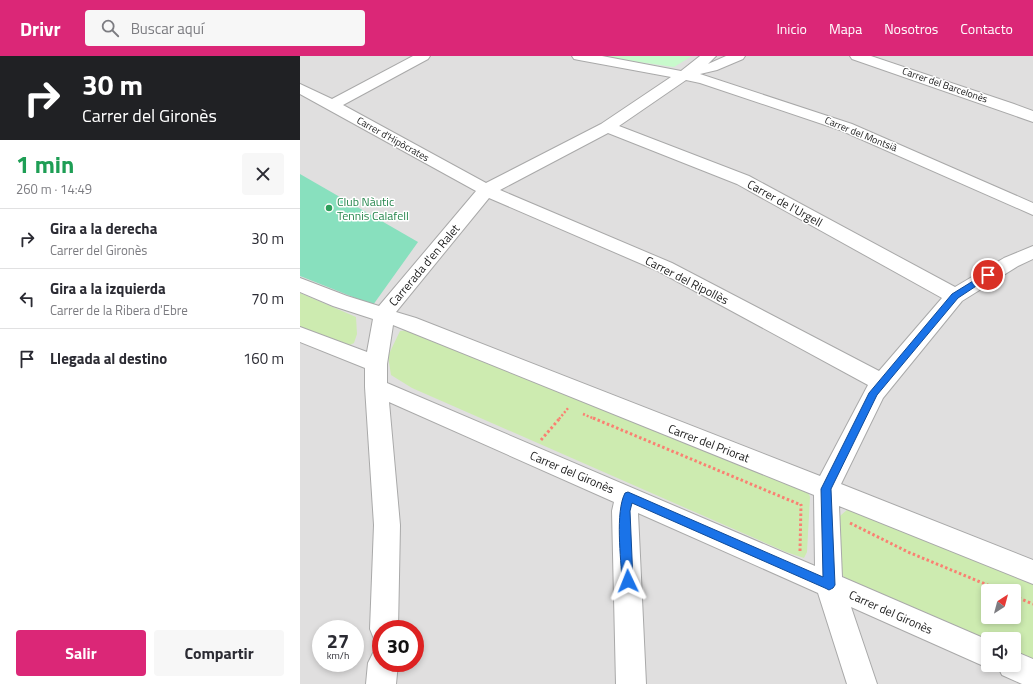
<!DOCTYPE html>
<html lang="es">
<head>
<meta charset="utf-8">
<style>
  body { margin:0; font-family:"Titillium Web",sans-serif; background:#f7f7f7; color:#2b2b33; height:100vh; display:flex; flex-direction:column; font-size:15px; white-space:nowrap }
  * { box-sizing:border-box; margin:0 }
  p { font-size:13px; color:#7c7c81 }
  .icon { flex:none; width:22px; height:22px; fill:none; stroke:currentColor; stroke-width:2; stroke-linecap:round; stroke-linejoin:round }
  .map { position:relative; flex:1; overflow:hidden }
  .details { display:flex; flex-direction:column; background:#fff; width:300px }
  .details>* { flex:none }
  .guide { background:#202124; color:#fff; overflow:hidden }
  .needle { width:26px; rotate:36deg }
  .tools { position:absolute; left:681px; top:528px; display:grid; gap:8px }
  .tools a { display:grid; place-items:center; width:40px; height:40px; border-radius:4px; background:#fff; box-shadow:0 2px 6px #0003; font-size:20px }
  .speed { position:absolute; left:12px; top:564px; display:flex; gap:8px; font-size:20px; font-weight:700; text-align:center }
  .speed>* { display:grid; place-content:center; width:52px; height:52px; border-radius:50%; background:#fff; box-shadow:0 2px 6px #0003; line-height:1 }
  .speed small { font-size:10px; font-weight:400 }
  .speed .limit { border:6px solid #d22; background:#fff; color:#111 }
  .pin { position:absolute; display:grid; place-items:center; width:34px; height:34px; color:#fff; margin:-17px; border:2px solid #fff; border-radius:50%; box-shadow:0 1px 4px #0007 }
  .me { position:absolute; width:44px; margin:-22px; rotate:358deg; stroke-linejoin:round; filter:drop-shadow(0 0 3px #0008) }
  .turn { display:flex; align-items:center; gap:14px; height:84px; padding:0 16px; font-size:18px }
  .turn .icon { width:52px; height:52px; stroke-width:2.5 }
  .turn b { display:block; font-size:28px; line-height:34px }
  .round { display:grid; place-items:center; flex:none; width:42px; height:42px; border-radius:4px; background:#f7f7f7 }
  .head { display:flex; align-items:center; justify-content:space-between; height:68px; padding:0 16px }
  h1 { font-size:24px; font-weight:700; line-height:30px; color:#1e9e55 }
  .action { display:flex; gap:8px; margin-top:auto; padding:8px 16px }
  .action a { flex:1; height:46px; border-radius:4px; background:#db2777; color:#fff; font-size:16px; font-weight:700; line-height:46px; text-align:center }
  .action a+a { background:#f7f7f7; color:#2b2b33 }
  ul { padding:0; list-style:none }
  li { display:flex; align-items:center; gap:12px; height:60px; padding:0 16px; border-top:1px solid #e1e1e2 }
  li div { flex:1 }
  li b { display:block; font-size:15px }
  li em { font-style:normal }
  header { display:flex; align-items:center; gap:24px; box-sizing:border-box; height:56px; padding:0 20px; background:#db2777; color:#fff }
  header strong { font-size:19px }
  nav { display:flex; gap:22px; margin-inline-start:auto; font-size:14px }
  .search { width:280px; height:36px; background:#f7f7f7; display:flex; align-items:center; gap:10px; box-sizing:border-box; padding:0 14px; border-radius:4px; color:#7c7c81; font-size:15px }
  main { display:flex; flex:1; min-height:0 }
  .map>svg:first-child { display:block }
  .residential { fill:#e0dfdf; fill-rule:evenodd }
  .grass { fill:#cdebb0; fill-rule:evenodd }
  .park { fill:#c8facc }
  .pitch { fill:#88e0be }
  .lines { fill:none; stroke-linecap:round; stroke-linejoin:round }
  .minor-casing { stroke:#a9a9a9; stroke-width:2 }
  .path-far1 { stroke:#fa8072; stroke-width:2.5; stroke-dasharray:2 2; stroke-linecap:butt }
  .path { stroke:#fa8072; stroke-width:3; stroke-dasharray:2.5 2.5; stroke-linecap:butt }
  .minor { fill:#fff; fill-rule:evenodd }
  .route { fill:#1a73e8; stroke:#114b97 }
  .leisure-dot { fill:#2e9e5b; stroke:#fff; stroke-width:1.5 }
  .labels { text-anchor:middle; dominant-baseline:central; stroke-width:3; stroke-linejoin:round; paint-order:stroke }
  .far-street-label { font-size:10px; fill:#222; stroke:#fff }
  .leisure-label { font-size:12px; fill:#27864d; stroke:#fff; text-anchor:start }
  .street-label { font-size:12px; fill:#222; stroke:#fff }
</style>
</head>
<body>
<header>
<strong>Drivr</strong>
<div class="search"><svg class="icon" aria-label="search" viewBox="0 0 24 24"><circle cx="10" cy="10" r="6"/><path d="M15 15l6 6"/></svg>Buscar aquí</div>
<nav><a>Inicio</a><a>Mapa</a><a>Nosotros</a><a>Contacto</a></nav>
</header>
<main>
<section class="details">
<div class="guide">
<div class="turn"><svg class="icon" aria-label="right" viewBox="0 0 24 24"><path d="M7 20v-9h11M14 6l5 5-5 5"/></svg><div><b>30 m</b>Carrer del Gironès</div></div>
</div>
<div class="head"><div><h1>1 min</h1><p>260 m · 14:49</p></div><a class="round"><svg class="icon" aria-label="close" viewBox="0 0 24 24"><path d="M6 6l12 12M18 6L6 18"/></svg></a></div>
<ul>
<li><svg class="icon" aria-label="right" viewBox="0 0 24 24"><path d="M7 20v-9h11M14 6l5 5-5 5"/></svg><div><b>Gira a la derecha</b><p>Carrer del Gironès</p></div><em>30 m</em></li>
<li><svg class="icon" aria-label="left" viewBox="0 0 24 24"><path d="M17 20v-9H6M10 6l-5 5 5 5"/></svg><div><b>Gira a la izquierda</b><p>Carrer de la Ribera d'Ebre</p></div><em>70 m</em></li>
<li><svg class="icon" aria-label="arrive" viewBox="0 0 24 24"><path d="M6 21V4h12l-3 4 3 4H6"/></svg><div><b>Llegada al destino</b></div><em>160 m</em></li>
</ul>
<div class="action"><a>Salir</a><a>Compartir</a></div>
</section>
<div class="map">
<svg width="733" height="628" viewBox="0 0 733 628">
  <rect width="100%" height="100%" fill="#f2efe9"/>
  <!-- residential -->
  <path class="residential" d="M0,0H733V628H0ZM688,535H714V561H688ZM21,573H55V607H21ZM81,573H115V607H81ZM688,583H714V609H688Z"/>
  <!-- grass -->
  <g class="grass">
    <path d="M0,237L56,261L57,278L54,287L48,290L42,289L0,271Z"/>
    <path d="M109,274L508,436L510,441L507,496L504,502L486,496L112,332L91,319L88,300L100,275Z"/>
    <path d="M548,453L733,524V604L714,596V583H688V585L546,523L541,517L540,460ZM688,535H714V561H688Z"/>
  </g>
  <!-- park -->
  <path class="park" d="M297,0H392L374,11Z"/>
  <!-- pitch -->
  <path class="pitch" d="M0,118L118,186L73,249L0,220Z"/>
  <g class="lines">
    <defs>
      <g id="minor">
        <path d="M113,0H130L128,3L43,49L186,127L301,68L371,21L279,4L274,3L272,0H302L381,15L400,0H416L408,8L426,0H445L443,3L417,14L400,18L552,68L733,147V159L540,74L400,27L386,24L319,70L449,120L655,231L704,202L733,190V203L718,210L662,245L583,342L541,428L733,504V528L539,450L542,521L688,584V609H696L688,612L551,551L577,628H547L518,537L338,457L346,628H316L312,455L314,446L89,346L100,469L98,573H81V585L74,583L70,573L74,469L65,331V312L0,286V271L67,296L73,263L33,250L0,236V222L47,240L79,250L176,135L0,38V28L32,43ZM308,77L437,128L642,242L579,315L372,207L200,134ZM189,142L358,215L568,329L520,420L116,262L96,256ZM93,269L514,439L515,510L87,327V308Z"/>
        <path d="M550,0H571L714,48L733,55V66L552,3Z"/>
        <path d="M81,593V607H98L96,628H66L68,607L73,597Z"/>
        <path d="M714,595L733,603V628H722L702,619L697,609H714Z"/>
      </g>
    </defs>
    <!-- minor casing -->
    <use href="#minor" class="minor-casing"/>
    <!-- path-far1 -->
    <g class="path-far1">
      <path d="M283,358L295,363"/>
      <path d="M259,363L269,351"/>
    </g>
    <!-- path -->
    <g class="path">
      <path d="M293,362L501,449"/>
      <path d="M241,384L260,362"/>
      <path d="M550,467L608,496L702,535"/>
      <path d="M500,495L501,448"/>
      <path d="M714,540L733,548"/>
    </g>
    <!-- minor -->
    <use href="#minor" class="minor"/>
  </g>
  <!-- route -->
  <path class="route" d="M686,217H691L693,219L658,242L577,339L531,433L535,529L533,532L529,534L525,532L332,447L330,455L333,525L332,529L328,531L324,529L322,525C321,503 315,456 325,437L328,436L523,521L521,433L569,337L652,238Z"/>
  <!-- markers -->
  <circle class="leisure-dot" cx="29" cy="152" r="4"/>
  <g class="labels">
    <!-- far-street labels -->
    <g class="far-street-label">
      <text transform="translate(645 29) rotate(19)">Carrer del Barcelonès</text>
      <text transform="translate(561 78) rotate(22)">Carrer del Montsià</text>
      <text transform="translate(93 83) rotate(29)">Carrer d'Hipòcrates</text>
    </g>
    <!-- leisure labels -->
    <g class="leisure-label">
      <text x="37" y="145">Club Nàutic<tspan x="37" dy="14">Tennis Calafell</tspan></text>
    </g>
    <!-- street labels -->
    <g class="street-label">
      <text transform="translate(485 147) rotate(29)">Carrer de l'Urgell</text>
      <text transform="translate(124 209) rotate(-50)">Carrerada d'en Ralet</text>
      <text transform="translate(387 224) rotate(27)">Carrer del Ripollès</text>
      <text transform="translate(409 387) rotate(21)">Carrer del Priorat</text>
      <text transform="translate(272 416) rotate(23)">Carrer del Gironès</text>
      <text transform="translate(591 556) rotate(24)">Carrer del Gironès</text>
    </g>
  </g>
</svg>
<div class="tools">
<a><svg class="needle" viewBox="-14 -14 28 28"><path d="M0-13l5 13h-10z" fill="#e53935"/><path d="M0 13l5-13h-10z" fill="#7c7c81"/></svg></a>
<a><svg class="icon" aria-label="sound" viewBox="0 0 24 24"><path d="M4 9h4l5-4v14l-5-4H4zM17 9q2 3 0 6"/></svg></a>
</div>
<div class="speed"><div>27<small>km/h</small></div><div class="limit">30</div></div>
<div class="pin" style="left:688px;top:219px;background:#d93025"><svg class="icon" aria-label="arrive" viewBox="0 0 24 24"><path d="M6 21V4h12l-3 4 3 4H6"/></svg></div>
<svg class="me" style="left:328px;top:525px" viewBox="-20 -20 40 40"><path d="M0-17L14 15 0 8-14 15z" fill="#1a73e8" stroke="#fff" stroke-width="4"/></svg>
</div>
</main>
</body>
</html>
